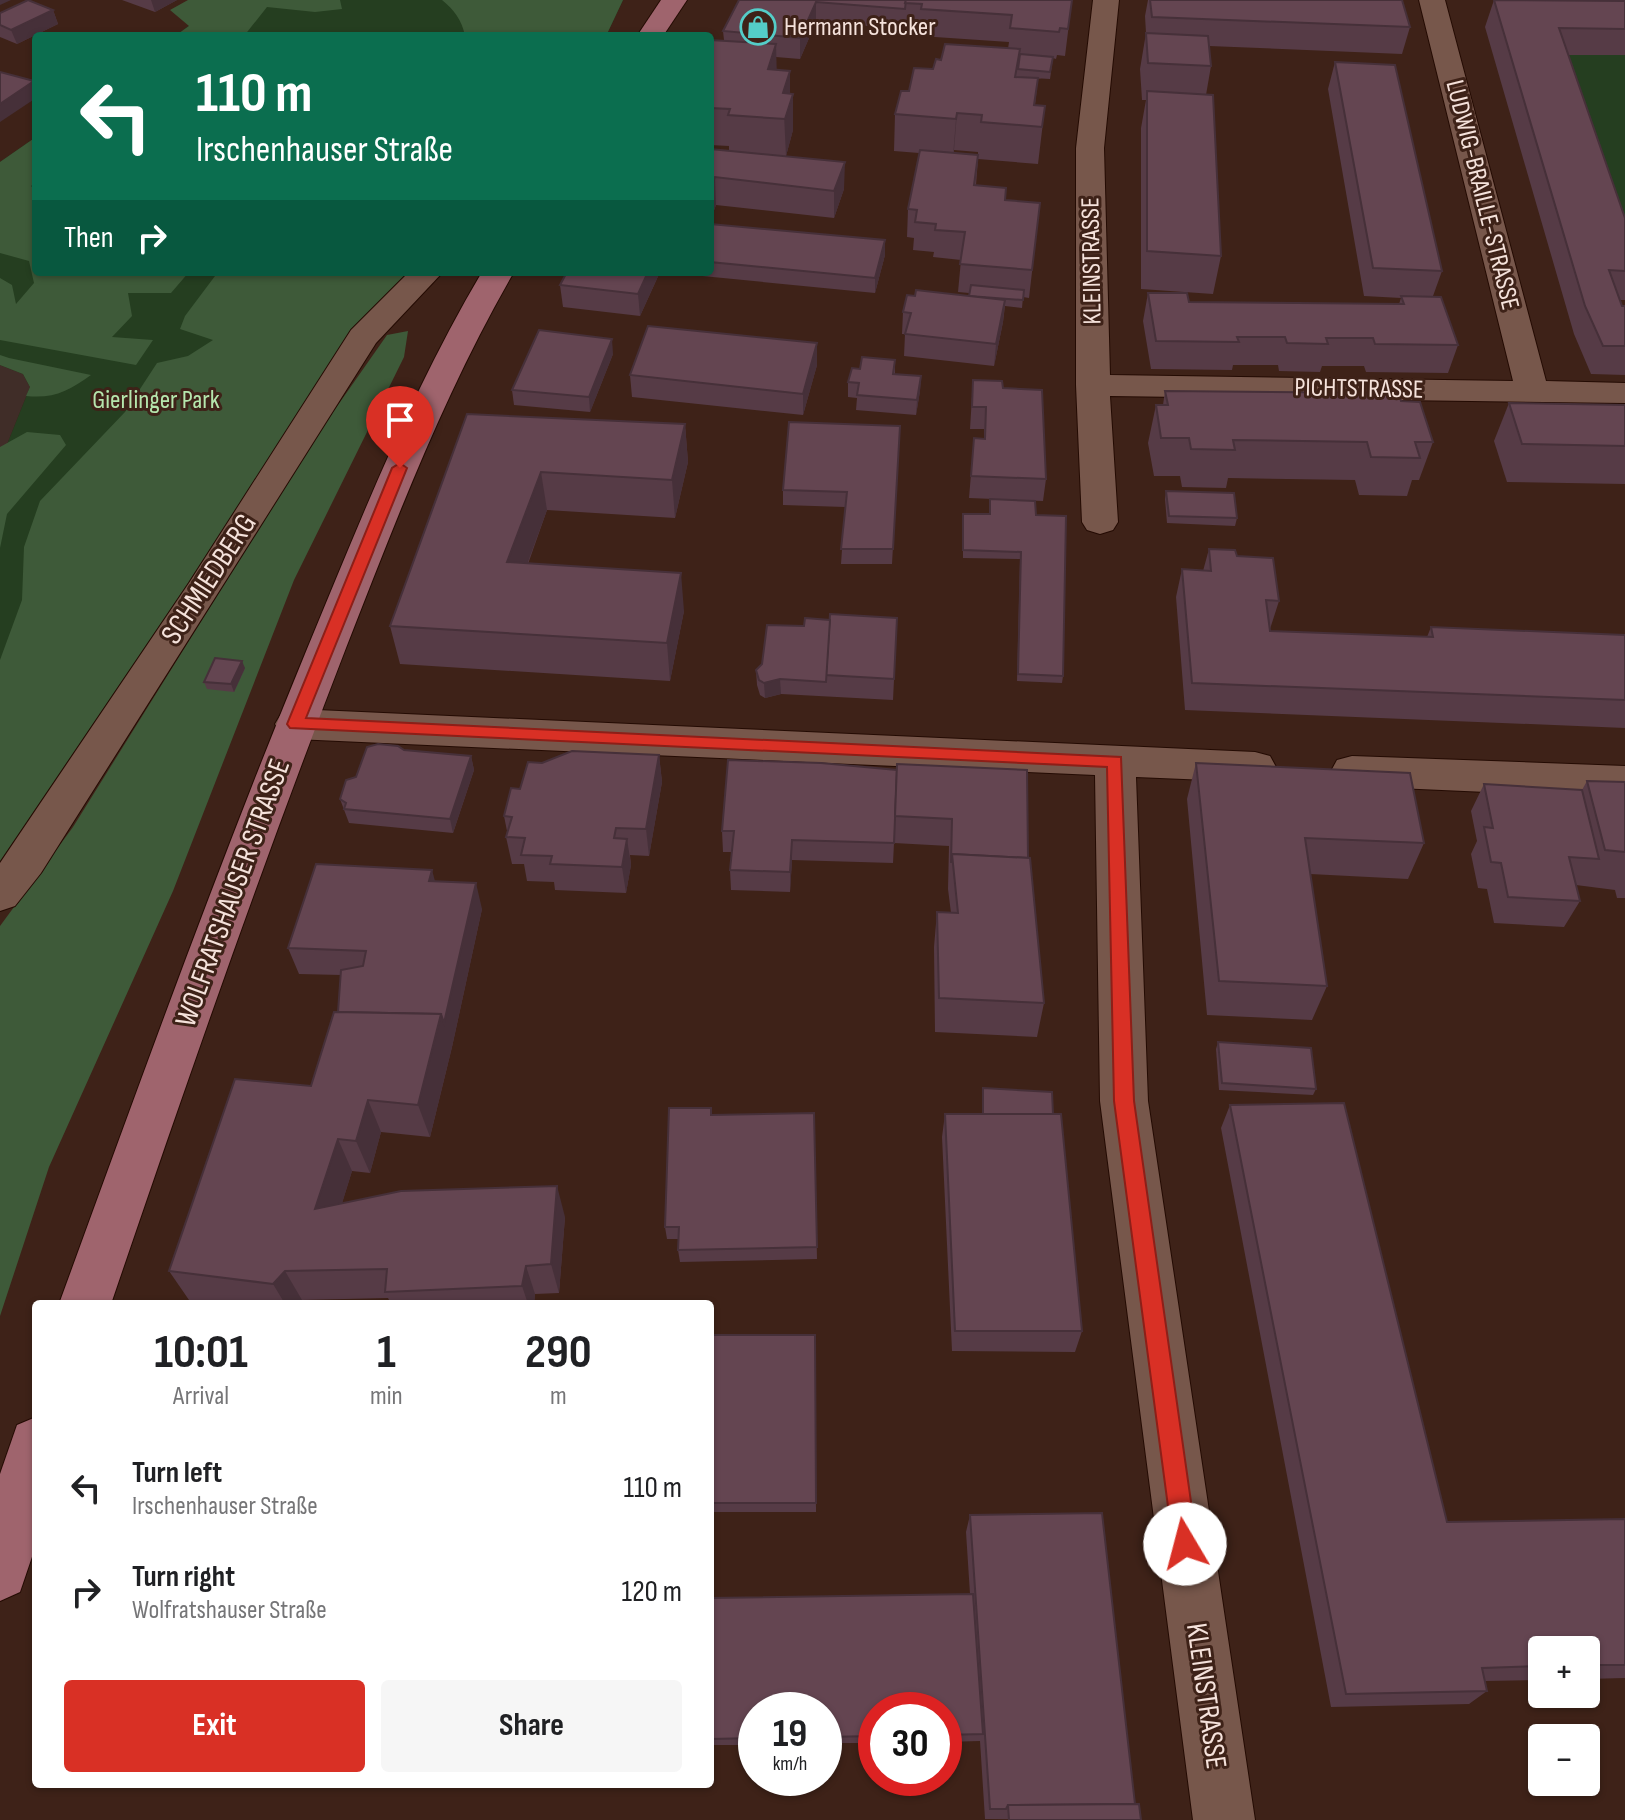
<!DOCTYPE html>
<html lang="en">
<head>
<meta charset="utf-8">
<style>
  body { margin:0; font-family:"Sofia Sans Condensed",sans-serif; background:#f6f6f6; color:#202124; height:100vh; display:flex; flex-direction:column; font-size:30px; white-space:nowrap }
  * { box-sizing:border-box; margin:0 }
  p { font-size:26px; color:#757577 }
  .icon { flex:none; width:44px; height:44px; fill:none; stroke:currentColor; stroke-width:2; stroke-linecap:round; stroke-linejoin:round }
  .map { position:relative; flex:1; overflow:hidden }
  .side { position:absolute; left:32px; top:1300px; width:682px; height:488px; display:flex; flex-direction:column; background:#fff; border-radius:8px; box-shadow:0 2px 6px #0004 }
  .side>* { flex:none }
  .hud { position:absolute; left:32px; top:32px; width:682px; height:244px; border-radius:8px; box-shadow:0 2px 6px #0004; background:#0b6e4f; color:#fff; overflow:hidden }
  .controls { position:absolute; left:1528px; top:1636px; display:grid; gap:16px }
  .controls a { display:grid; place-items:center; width:72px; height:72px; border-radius:8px; background:#fff; box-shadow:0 2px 6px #0004; font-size:40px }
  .speed { position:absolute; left:738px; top:1692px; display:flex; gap:16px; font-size:40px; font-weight:700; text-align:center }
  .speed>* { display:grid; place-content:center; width:104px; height:104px; border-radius:50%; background:#fff; box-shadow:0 2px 6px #0004; line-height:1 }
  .speed small { font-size:20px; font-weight:400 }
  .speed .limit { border:12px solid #d22; background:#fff; color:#111 }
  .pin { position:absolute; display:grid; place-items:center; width:68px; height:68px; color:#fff; margin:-82px -34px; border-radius:50% 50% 50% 0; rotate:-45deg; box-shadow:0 0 8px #0007 }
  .pin .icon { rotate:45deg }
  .me { position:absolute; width:88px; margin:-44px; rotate:352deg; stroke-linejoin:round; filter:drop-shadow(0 0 6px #0008) }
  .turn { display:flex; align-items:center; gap:28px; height:168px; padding:0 32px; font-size:36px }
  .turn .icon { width:104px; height:104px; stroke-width:2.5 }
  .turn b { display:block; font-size:56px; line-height:68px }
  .then { display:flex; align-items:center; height:76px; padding:0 32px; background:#0003; gap:16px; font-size:30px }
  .eta { display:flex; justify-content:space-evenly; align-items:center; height:136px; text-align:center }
  .eta b { font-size:48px; font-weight:700; line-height:56px }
  .button { display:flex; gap:16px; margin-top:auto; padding:16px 32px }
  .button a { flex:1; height:92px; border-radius:8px; background:#d93025; color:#fff; font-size:32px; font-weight:700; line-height:92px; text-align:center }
  .button a+a { background:#f6f6f6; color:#202124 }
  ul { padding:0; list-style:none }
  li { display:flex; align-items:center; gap:24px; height:104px; padding:0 32px }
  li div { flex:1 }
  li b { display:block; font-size:30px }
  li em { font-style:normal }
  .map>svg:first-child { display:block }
  .industrial { fill:#402d28 }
  .green { fill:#253e20 }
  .forest { fill:#3e5a39 }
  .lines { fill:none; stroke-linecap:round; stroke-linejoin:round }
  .minor-casing { stroke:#240b03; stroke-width:2 }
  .major-casing { stroke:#240b03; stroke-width:2 }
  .minor { fill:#77574b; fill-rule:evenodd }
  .major { fill:#9f646d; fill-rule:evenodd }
  .wall { fill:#563b46; fill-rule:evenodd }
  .shaded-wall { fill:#463039 }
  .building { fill:#644551; stroke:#463039; stroke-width:2 }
  .route { fill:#d93025; stroke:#8d1f18; stroke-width:2 }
  .labels { text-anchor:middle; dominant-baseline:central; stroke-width:6; stroke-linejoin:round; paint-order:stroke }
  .far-poi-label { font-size:26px; fill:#f5e2db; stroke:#3e2218; text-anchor:start }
  .far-street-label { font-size:26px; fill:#f5e2db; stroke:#3e2218 }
  .far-park-label { font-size:26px; fill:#b5e6ad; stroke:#3e2218 }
  .street-label { font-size:30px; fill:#f5e2db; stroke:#3e2218 }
</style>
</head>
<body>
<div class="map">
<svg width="1625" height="1820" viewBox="0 0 1625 1820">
  <rect width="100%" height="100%" fill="#3e2218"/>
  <!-- industrial -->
  <path class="industrial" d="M0,365L23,374L30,387L0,462Z"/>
  <!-- green -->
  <g class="green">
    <path d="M223,0H623L606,36H175Z"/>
    <path d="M1549,55H1625V280Z"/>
    <path d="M36,137V272H409L349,336L184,589L0,861V462L30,387L23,374L0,365V162Z"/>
  </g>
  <!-- forest -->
  <g class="forest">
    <path d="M188,0H340L342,9L315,12L267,7L244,36H175L189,26L170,10Z"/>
    <path d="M442,0H623L606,36H465C462,20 454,10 442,0Z"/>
    <path d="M36,137V182L31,186L36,191V272H189L171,293H128L132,316L112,337L153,340L136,365L0,340V278L12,285L16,304L34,283L29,261L0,253V162Z"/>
    <path d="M218,272H409L349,336L184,589L0,861V660L22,600L24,547L40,501L125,412L157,363L188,356L213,340L180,329L185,316Z"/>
    <path d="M408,331L404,357L294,580L173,891L49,1167L0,1316V926L73,827L319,432L387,335Z"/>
    <path d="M0,355L9,358L91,375C68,391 54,399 26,396L30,387L23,374L0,365Z"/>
    <path d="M27,432L60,435L66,445L7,514L0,548V447Z"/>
  </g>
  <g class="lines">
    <defs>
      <g id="minor">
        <path d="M1093,0H1119L1104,148L1110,375L1513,381L1419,0H1445L1546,381L1625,383V403L1110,396L1118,522L1113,530L1100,534L1087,530L1082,522L1076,385V148Z"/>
        <path d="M409,272H443L376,343L41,873L15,906L0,911V863L189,583L351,330Z"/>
        <path d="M295,709L1255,752L1270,756L1276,767L1270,778L1255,782L1136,777L1148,1101L1255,1820H1193L1100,1101L1095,775L295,739L281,734L275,724L281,714Z"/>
        <path d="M1352,756L1625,766V798L1352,786L1337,782L1331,771L1337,760Z"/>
      </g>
      <g id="major">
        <path d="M661,0H687L663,36H637Z"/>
        <path d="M482,272H514C445,391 396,520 346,648C262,865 186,1084 111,1304H59C139,1085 218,865 307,649C360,521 411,392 482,272Z"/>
        <path d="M36,1417V1545L20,1592L0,1601V1474L17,1425Z"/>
      </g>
    </defs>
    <!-- minor casing -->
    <use href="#minor" class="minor-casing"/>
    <!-- major casing -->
    <use href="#major" class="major-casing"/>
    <!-- minor -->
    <use href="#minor" class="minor"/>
    <!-- major -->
    <use href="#major" class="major"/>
  </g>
  <!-- wall -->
  <g class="wall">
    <path d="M122,0H177L155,12Z"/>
    <path d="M739,0H1072L1065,56L1057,55L1056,59L1053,58L1050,79L1017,77L1038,78L1035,105L1045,106L1038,164L978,159L976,185L1005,200L1040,203L1029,298L1023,297L1022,308L1005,306L1003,322L994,366L904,356L905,334H902L903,312L969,296V293L958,292L961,260L933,257L934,252L913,250L914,238L907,237L908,209L919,153L894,151L895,114L909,91L933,69L941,60L1008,49L1009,42L920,36V30L816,22L800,59L776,57V70L790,93L793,130L786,156L844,189L834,218L716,205L713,213H710V149L729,151V146L710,145V40H724L723,31ZM954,150L978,152V155L954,153Z"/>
    <path d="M1148,0H1402L1410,27L1402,54L1209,46L1211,66L1206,95L1221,256L1213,294L1141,289V128L1146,100H1142L1140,69L1146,33L1145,16Z"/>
    <path d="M1494,0L1625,1V55H1568L1625,218V300H1619L1622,306H1625V375L1591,374L1574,334L1485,27Z"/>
    <path d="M53,10L58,24L17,44L0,37V13Z"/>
    <path d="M1335,62L1442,271L1433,296L1458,345L1448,373L1366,372L1364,366H1322L1320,372L1279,371L1278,365H1233L1232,370L1151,369L1143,321L1148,293L1189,302L1399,304L1401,298L1364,296L1328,89Z"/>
    <path d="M710,224L885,255L875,293L692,275V272H710Z"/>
    <path d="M660,272L640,316L563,307L560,285Z"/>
    <path d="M817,343V365L803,415L632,397L630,375Z"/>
    <path d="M613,354L590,412L514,405L512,390Z"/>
    <path d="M895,360V374L921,376L920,391L916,415L856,410L857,398L848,397V382L860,369Z"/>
    <path d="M973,380L1003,388L1046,479L1043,501L969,498L974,438L984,439V429H970Z"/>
    <path d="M1165,391L1401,401L1433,442L1419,480H1412L1407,496L1359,495L1355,480L1228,478L1226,488L1182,487L1180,476H1154L1148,443L1156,405H1163Z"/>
    <path d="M1509,403L1625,405V484L1507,482L1494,441Z"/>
    <path d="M467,414L685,424L688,462L675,518L547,510L528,564L684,611L670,681L400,664L390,626Z"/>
    <path d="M899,441L892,564H841L845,507L783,505V490Z"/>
    <path d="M1166,491L1237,518L1235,526L1167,523L1165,499Z"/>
    <path d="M990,499L1036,515L1063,676L1062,683L1017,681L1020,559L963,558V514H989Z"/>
    <path d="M1209,549L1237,556L1279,601L1270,629V631L1427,637L1431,627L1625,635V728L1185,710L1176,597L1182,569L1203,571Z"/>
    <path d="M897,618L893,700L781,694L765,698L760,695L757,685L756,670L804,626L830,620Z"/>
    <path d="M245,668L234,692L207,689L204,682Z"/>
    <path d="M404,750L471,756L474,770L453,833L349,823L340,799L356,777Z"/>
    <path d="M659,755L662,782L649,856L630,855L631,865L626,893L555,890L554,882L527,881L524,864H512L506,837L507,831L504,816L520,789L542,763Z"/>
    <path d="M1196,763L1424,843L1408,879L1310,874L1327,986L1312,1020L1207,1015L1187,799Z"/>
    <path d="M897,770L1028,858L1044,1003L1037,1037L935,1032L934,947L937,912L951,913L948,889L949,846L894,843L893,863L792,860L790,892L731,890L730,870L732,852H723L722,831Z"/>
    <path d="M1587,781L1625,782V898H1617L1615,890L1576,885L1580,901L1564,927L1494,923L1487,889L1478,888L1471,854L1477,841L1471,811L1484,784L1582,790Z"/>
    <path d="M435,881L482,909L452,1047L430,1137L381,1132L370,1173L352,1171L342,1203L565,1217L559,1293L535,1294L534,1304H391L388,1298L302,1300L298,1304H220L189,1300L169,1271L311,1086L338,1012L341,975L299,974L288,948Z"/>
    <path d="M1218,1042L1316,1089L1313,1095L1219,1090L1216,1049Z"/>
    <path d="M983,1088L1053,1114L1082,1331L1075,1352L952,1351L942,1137L945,1114H982Z"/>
    <path d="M1230,1105L1447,1522L1625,1519V1678L1586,1679V1650H1542V1680L1485,1681L1487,1691L1469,1704L1331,1707L1221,1128Z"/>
    <path d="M814,1113L817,1259L680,1262L678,1250V1239H667L665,1227L712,1115Z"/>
    <path d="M710,1335H815L816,1512H710Z"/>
    <path d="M970,1515L1135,1804L1141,1820L985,1819L980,1741L944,1742V1710H876V1743H824V1710H756V1745H710V1598L970,1594L966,1532Z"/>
  </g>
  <!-- shaded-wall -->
  <g class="shaded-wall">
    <path d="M0,0H11L0,5Z"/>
    <path d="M151,0H177L155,12Z"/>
    <path d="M816,2V22L800,59V38Z"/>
    <path d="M53,10L58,24L17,44L11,30Z"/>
    <path d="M776,44L777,80L768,69Z"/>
    <path d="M790,71V103L793,94V130L786,156L783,93Z"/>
    <path d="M34,81L36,86V98L0,122V104Z"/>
    <path d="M957,113L954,150L953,156L956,119Z"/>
    <path d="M845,162L844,189L834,218V191Z"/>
    <path d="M715,177L716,205L713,213L712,185Z"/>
    <path d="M885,240V255L875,293V278Z"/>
    <path d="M648,272H660L640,316L638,294Z"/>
    <path d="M1005,300L1003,322L994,366L996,344Z"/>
    <path d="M612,339L613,354L590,412L589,397Z"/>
    <path d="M817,343V365L803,415V394Z"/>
    <path d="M921,376L920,391L916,415L917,400Z"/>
    <path d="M685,424L688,462L675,518L672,480Z"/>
    <path d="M541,472L547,510L514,600L507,562Z"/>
    <path d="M681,573L684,611L670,681L667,643Z"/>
    <path d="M242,661L245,668L234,692L231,684Z"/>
    <path d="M780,679L781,694L765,698L764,683Z"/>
    <path d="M659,755L662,782L649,856L646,829Z"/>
    <path d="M471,756L474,770L453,833L450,819Z"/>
    <path d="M627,839L631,865L626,893L622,867Z"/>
    <path d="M792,840V860L790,892V872Z"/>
    <path d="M432,870L439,896L429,881Z"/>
    <path d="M476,883L482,909L452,1047L430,1137L418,1105Z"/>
    <path d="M368,1100L381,1132L370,1173L356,1141Z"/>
    <path d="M338,1139L352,1171L331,1239L315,1209Z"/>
    <path d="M557,1186L565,1217L559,1293L551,1264Z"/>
    <path d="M526,1266L535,1294L534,1304H528L522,1286Z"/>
    <path d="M285,1271L302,1300L298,1304H285L273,1284Z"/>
  </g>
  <!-- building -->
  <g class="building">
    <path d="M28,0L53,10L11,30L0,25V13Z"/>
    <path d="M739,0H906L905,9L816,2L800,38L723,31Z"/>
    <path d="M906,0H1072L1068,29L1060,28L1059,32L1010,28L1012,15L921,9L922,4L905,3Z"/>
    <path d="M1150,0H1402L1410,27L1152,17Z"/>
    <path d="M1494,0L1625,1V29L1559,28L1625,218V271L1609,270L1622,306H1625V346H1603L1585,306Z"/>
    <path d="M1146,33L1208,36L1211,66L1148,63Z"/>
    <path d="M710,40L776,44L768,69L790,71L783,93L793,94L785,119L728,115L730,109L710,108Z"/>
    <path d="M945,44L1020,49L1015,77L1038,78L1034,105L1045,106L1042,127L981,122L982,115L957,113L956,119L895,114L901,91H909L914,68L933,69L936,59L941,60Z"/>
    <path d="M1020,54L1053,57L1050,72L1018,69Z"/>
    <path d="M1335,62L1395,65L1442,271L1373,268Z"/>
    <path d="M0,72L34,81L0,104Z"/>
    <path d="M1147,91L1213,95L1221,256L1147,251Z"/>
    <path d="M710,149L845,162L834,191L715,177L712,185H710Z"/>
    <path d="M920,150L978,155L974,185L1006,188L1005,200L1040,203L1032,270L960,264L965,232L935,230L936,224L915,222L917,210L908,209Z"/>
    <path d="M710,224L885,240L875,278L710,262Z"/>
    <path d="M567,272H648L638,294L560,285Z"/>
    <path d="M971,285L1024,290L1023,300L969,296Z"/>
    <path d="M916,290L1005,300L996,344L905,334L911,313L903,312L907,295L915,296Z"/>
    <path d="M1148,293H1187L1189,302L1404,304L1401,296L1441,297L1458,345L1375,344L1373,338H1326L1328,344L1287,343L1285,337H1237L1239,342L1156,341Z"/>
    <path d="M648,326L817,343L803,394L630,375Z"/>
    <path d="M539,330L612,339L589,397L512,390Z"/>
    <path d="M862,357L895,360L893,374L921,376L917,400L857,395L859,383L848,382L852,368L860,369Z"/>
    <path d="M973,380L1002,381L1003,388L1042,390L1046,479L971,476L974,438L985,439L986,407H972Z"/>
    <path d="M1165,391L1399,393L1401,401L1420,402L1433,442H1415L1420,458L1371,457L1367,442L1233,440L1235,450L1191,449L1189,438H1161L1156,405H1168Z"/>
    <path d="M1509,403L1625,405V446L1522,444Z"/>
    <path d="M467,414L685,424L672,480L541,472L507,562L681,573L667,643L390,626Z"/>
    <path d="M789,422L900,426L893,549H841L847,492L783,490Z"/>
    <path d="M1166,491L1234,493L1237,518L1169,516Z"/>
    <path d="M990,499L1035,501L1036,515L1066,516L1063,676L1018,674L1021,552L963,550V514H990Z"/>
    <path d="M1209,549L1235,550L1237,556L1273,558L1279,601L1266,600L1270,631L1433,637L1431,627L1625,635V700L1192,683L1182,569L1211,571Z"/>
    <path d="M830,614L897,618L894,679L826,675Z"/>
    <path d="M805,618L830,620L826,682L780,679L764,683L759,680L756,670L762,664L767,625L804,626Z"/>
    <path d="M215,658L242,661L231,684L204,682Z"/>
    <path d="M378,744L398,746L404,750L471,756L450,819L344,809L346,803L340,799L346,780L356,777L367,747Z"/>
    <path d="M572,751L659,755L646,829L616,828L614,838L627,839L622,867L550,864L552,856L521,855L525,838L506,837L512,817L504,816L511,788L520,789L528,762L542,763Z"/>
    <path d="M728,760L821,763L897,770L894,843L792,840L790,872L730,870L734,831H722Z"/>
    <path d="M1196,763L1410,773L1424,843L1305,838L1327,986L1219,981Z"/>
    <path d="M897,764L1027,770L1028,858L952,854L951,863L952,819L895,816Z"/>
    <path d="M1587,781L1625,782V852L1605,850Z"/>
    <path d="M1484,784L1582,790L1599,859L1569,857L1580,901L1508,897L1501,863L1491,862L1484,827L1493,828Z"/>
    <path d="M952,854L1030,858L1044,1003L939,998L937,912L958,913Z"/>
    <path d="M316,864L432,870L429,881L476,883L444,1023L441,1014L338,1012L341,970L363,966L366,951L288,948Z"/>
    <path d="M334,1012L441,1014L418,1105L368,1100L356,1141L338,1139L315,1209L401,1191L557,1186L551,1264L526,1266L522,1286L385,1292L387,1269L285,1271L273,1284L169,1271L235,1079L311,1086Z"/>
    <path d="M1218,1042L1311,1048L1316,1089L1222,1083Z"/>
    <path d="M983,1088L1052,1092L1053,1114H983Z"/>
    <path d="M1344,1103L1447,1522L1625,1519V1665H1586V1650H1542V1666L1482,1668L1487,1691L1346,1694L1230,1105Z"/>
    <path d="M669,1108H711V1115L814,1113L817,1247L678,1250L679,1227H665Z"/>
    <path d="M945,1114H1061L1082,1331H955Z"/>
    <path d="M710,1335H815L816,1503H710Z"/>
    <path d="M1102,1513L1135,1804L1008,1805L1006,1809H990L970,1515Z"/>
    <path d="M973,1594L983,1734L944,1735V1710H876V1736L824,1737V1710H756V1738L710,1739V1598Z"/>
    <path d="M1139,1804L1141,1820H1009L1008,1805Z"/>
  </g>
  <!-- route -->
  <path class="route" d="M400,463L407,468L306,718L1121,757L1134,1101L1197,1544L1193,1552L1185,1555L1177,1552L1173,1544L1114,1101L1107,767L290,728L287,724L392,468Z"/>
  <!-- icons -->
  <defs>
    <symbol id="shop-ring" viewBox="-11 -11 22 22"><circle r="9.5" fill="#3e2218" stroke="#54cdc8" stroke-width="1.5"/><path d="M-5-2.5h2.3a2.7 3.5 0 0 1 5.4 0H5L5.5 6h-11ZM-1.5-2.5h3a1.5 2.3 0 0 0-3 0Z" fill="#54cdc8"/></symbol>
  </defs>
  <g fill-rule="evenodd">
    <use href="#shop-ring" x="738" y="7" width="40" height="40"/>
  </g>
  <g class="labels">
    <!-- far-poi labels -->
    <g class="far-poi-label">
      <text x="784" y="27">Hermann Stocker</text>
    </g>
    <!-- far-street labels -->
    <g class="far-street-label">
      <text transform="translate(1482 195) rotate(76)">LUDWIG-BRAILLE-STRASSE</text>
      <text transform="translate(1092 261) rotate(-91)">KLEINSTRASSE</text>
      <text transform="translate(1359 389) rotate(1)">PICHTSTRASSE</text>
    </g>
    <!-- far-park labels -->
    <g class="far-park-label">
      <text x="156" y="400">Gierlinger Park</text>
    </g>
    <!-- street labels -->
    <g class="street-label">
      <text transform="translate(209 579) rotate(-57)">SCHMIEDBERG</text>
      <text transform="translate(233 893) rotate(-70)">WOLFRATSHAUSER STRASSE</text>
      <text transform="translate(1206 1696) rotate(82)">KLEINSTRASSE</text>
    </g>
  </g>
</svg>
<div class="controls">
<a>+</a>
<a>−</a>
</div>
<div class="speed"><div>19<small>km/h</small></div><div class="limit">30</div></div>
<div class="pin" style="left:400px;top:468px;background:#d93025"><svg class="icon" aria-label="arrive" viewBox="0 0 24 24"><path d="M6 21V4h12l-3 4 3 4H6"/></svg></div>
<svg class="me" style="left:1185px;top:1544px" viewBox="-20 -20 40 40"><circle r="19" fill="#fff"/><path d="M0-13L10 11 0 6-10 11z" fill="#d93025"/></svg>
<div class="hud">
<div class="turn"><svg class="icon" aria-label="left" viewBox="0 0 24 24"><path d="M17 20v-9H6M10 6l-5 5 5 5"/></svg><div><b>110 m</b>Irschenhauser Straße</div></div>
<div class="then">Then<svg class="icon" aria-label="right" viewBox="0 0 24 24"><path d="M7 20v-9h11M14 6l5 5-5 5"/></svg></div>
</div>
<section class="side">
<div class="eta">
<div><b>10:01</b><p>Arrival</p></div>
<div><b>1</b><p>min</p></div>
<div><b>290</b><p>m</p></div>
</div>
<ul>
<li><svg class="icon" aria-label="left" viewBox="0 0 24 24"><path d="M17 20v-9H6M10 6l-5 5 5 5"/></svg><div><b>Turn left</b><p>Irschenhauser Straße</p></div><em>110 m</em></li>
<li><svg class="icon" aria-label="right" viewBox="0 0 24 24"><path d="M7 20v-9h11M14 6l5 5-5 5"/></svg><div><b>Turn right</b><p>Wolfratshauser Straße</p></div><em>120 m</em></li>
</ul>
<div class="button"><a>Exit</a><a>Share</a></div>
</section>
</div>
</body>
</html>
